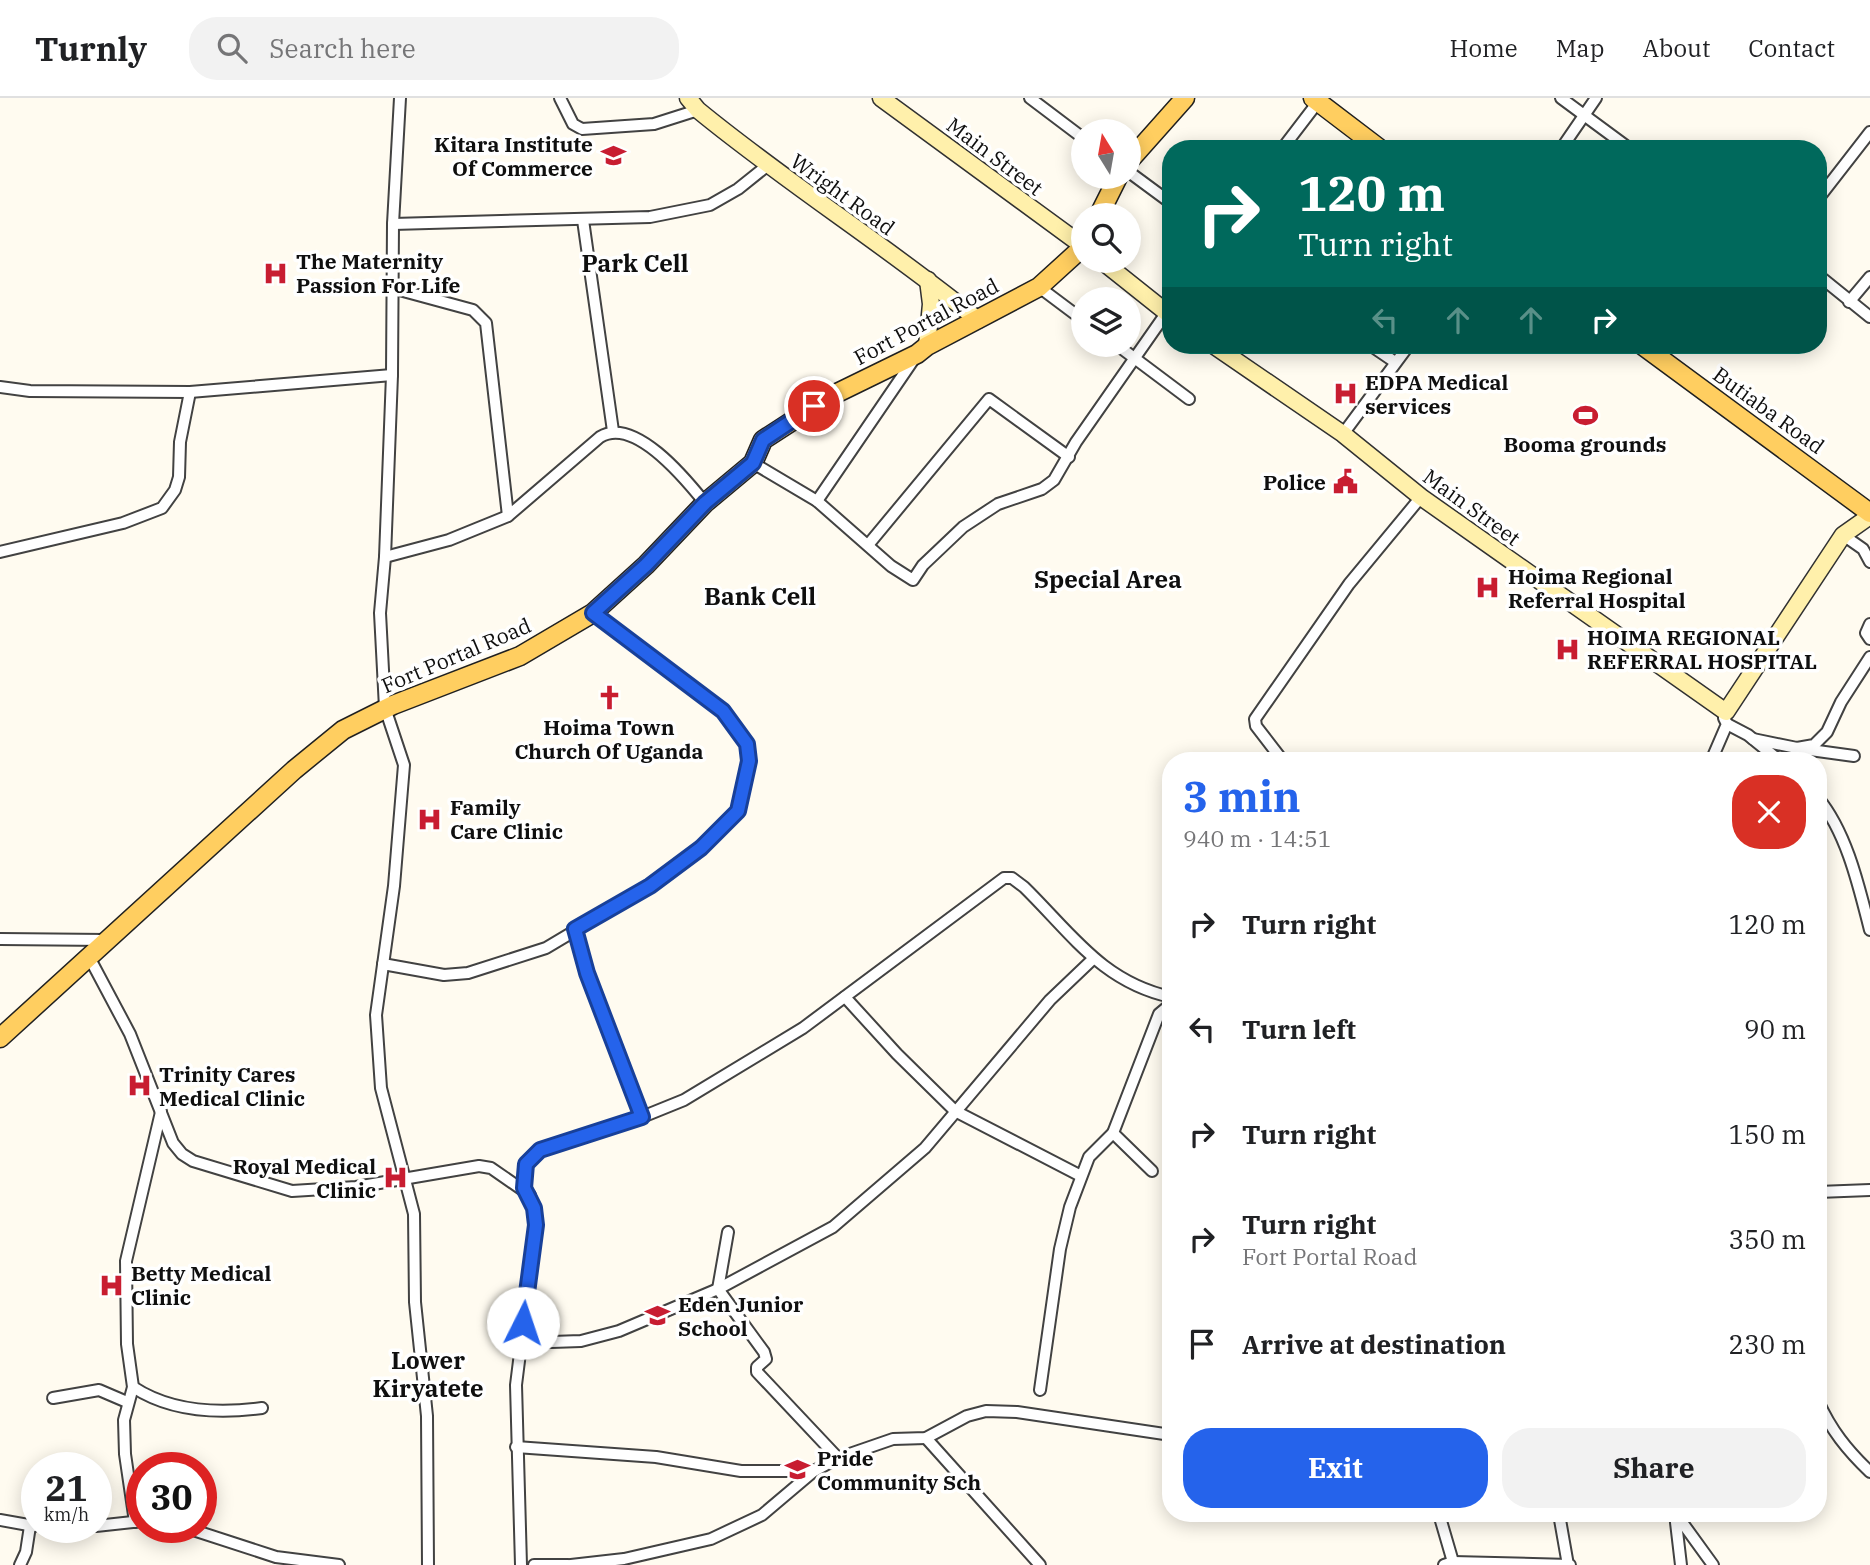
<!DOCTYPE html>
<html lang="en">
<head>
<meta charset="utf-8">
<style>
  body { margin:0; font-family:"IBM Plex Serif",serif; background:#f2f2f2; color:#202124; height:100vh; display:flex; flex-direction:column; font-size:26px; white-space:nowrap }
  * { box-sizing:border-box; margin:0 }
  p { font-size:23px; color:#757577 }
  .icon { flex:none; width:38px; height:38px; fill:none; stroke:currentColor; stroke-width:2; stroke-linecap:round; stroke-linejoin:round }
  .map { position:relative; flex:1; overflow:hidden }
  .details { position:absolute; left:1162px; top:654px; width:665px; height:770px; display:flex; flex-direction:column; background:#fff; border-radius:28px; box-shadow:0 4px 18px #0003 }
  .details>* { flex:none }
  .top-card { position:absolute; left:1162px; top:42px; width:665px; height:214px; border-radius:28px; box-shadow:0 4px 18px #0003; background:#00695c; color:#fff; overflow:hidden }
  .needle { width:46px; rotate:349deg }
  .buttons { position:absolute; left:1071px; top:21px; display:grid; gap:14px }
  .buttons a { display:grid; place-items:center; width:70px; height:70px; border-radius:50%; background:#fff; box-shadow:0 4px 18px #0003; font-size:35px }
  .speed { position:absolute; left:21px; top:1354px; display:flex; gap:14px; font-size:35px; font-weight:700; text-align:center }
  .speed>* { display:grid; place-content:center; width:91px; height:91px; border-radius:50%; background:#fff; box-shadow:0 4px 18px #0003; line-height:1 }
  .speed small { font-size:18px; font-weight:400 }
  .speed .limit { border:10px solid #d22; background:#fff; color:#111 }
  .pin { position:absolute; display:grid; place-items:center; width:60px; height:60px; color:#fff; margin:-30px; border:4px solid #fff; border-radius:50%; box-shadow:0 2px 7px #0007 }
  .me { position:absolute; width:77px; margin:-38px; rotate:4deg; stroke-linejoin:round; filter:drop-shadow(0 0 5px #0008) }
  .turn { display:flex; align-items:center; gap:24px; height:147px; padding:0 21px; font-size:32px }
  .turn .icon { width:91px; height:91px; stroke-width:2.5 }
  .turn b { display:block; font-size:49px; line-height:60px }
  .lanes { display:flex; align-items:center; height:66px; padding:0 21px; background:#0003; justify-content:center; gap:35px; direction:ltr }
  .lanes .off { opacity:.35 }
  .round { display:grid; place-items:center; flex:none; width:74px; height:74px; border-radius:28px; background:#f2f2f2 }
  .summary { display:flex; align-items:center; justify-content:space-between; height:119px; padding:0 21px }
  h1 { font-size:42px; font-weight:700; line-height:52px; color:#2563eb }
  .action { display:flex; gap:14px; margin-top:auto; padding:14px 21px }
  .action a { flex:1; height:80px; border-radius:28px; background:#2563eb; color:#fff; font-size:28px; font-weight:700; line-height:80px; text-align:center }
  .action a+a { background:#f2f2f2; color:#202124 }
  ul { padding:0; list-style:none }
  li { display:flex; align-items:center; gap:21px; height:105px; padding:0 21px }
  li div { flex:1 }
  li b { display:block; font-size:26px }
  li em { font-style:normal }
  header { display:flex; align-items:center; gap:42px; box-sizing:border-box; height:98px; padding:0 35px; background:#fff; border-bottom:2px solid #e0e0e0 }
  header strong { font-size:33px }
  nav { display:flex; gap:38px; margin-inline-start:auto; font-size:24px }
  .search { width:490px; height:63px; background:#f2f2f2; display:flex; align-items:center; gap:18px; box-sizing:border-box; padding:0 24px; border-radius:28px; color:#757577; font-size:26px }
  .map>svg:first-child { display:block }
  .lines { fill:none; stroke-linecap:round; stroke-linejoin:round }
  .street-casing { stroke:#424242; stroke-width:14 }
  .secondary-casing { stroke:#313131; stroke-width:19 }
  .primary-casing { stroke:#202020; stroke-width:21 }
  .street { stroke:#fff; stroke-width:10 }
  .secondary { stroke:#fff0ab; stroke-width:16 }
  .primary { stroke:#ffce60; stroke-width:18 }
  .route-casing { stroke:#184099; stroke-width:18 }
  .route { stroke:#2563eb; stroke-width:12 }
  .labels { text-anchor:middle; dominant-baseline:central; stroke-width:7; stroke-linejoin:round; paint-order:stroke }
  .poi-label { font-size:21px; font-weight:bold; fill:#0f0f0f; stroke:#fff; text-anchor:start }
  .street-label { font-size:21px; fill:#0f0f0f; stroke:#fff }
  .quarter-label { font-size:24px; font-weight:bold; fill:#0f0f0f; stroke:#fff }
</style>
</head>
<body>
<header>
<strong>Turnly</strong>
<div class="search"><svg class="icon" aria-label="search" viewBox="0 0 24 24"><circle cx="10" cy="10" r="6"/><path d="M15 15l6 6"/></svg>Search here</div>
<nav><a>Home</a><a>Map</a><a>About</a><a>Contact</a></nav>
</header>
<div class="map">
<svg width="1870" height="1467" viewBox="0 0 1870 1467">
  <rect width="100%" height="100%" fill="#fffbf0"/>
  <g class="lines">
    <defs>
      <g id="street">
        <path d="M400,0L393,126L392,277L385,459L380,515L385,610L404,667L394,788L376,917L381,990L414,1116L415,1204L427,1318L428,1467"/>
        <path d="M560,0L573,26L582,31L654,26L698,12"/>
        <path d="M1030,0L1083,40"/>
        <path d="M1561,0L1630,51"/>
        <path d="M1282,51L1321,0"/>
        <path d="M1561,51L1596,0"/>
        <path d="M1129,74L1171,105"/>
        <path d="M1818,101L1870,34"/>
        <path d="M583,122L613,333"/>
        <path d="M393,126L650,119L710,107L738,91L768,67"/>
        <path d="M1818,177L1870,219"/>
        <path d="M1039,189L1083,222"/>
        <path d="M392,190L473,212L486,225L508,418"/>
        <path d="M1849,204L1870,179"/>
        <path d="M1117,247L1189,301"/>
        <path d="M1370,247L1395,264"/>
        <path d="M0,289L30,293L190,294L392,277"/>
        <path d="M1343,336L1409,247"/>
        <path d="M753,365L817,403L891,468L913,482L923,467L963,429L998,406L1042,391L1054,382L1076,344L1169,211"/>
        <path d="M817,403L916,258"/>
        <path d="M1843,437L1863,451L1870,464"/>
        <path d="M868,447L989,301L1069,359"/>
        <path d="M0,454L123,425L162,410L175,392L179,379L180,344L190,294"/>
        <path d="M385,459L449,442L508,418L600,339C634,318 685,380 705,405"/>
        <path d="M1870,526L1866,535L1870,541"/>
        <path d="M1727,626L1748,637L1780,663"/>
        <path d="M1753,641L1797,650L1814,647L1827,634L1841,604L1870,559"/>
        <path d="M1803,651L1854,658"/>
        <path d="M1283,663L1256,628L1255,621L1349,486L1421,399"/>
        <path d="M1711,663L1727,626L1724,620"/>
        <path d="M1818,700C1847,735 1859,789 1870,832"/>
        <path d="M575,830L587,875L642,1019"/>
        <path d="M0,841L107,842"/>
        <path d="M88,857L130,936L173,1045L182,1056L193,1063L292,1093L356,1089L479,1068L491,1070L530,1097L536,1127L516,1287L521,1467"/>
        <path d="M383,866L444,877L468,875L546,850L650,788L701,750L738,713L749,663L747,647L723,613L593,515"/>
        <path d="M845,899L897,956L955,1013L1081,1078"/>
        <path d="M1113,1035L1152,1073"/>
        <path d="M524,1090L526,1066L540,1053L642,1019L684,1002L803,930L1004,780H1012L1024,789C1071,835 1102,884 1171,899"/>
        <path d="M1818,1094L1870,1092"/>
        <path d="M728,1134L718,1191L764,1254L766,1261L757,1269V1274L838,1360"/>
        <path d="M522,1245L581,1243L619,1233L718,1191L833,1129L925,1050L1050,902L1093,861"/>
        <path d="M133,1289C171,1314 218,1316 262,1310"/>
        <path d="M1040,1292L1060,1151L1070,1109L1089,1059L1113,1035L1159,916L1171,906"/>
        <path d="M53,1300L99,1292L127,1304"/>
        <path d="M1818,1303C1831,1332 1847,1352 1870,1374"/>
        <path d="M926,1340L1040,1467"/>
        <path d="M516,1349L656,1359L741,1373H814"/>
        <path d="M1439,1416L1453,1464"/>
        <path d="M1559,1416L1568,1467"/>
        <path d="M1675,1416L1681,1467"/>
        <path d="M1676,1416L1713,1467"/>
        <path d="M0,1422L34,1428"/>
        <path d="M135,1424L125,1356L124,1322L133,1289L127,1246L126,1163L161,1014"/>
        <path d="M96,1428L142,1423"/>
        <path d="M187,1430L276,1459L339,1467"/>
        <path d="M20,1467L26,1454L30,1428"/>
        <path d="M534,1467H568"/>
        <path d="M571,1467L624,1461L711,1441L762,1417L814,1373L838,1360L893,1341L926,1340L967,1318L986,1313L1017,1314L1171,1337"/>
        <path d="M1444,1467L1453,1464L1570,1467"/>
      </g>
      <g id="secondary">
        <path d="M688,0L698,12C788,86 887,148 978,222"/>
        <path d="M881,0L1083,148"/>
        <path d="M1102,163L1171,218"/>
        <path d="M1213,247L1343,336L1421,399L1726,614L1843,437L1870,418"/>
        <path d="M927,248L931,206L928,182"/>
      </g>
      <g id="primary">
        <path d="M1313,0L1380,51"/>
        <path d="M1129,63L1185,0"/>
        <path d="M1099,117L1118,79"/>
        <path d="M1642,247L1870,415"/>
        <path d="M0,940L294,672L343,632L393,607L520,558L593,515L646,467L705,405L753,365L763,342L831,298L917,256L927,248L1039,189L1083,149"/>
      </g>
    </defs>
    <!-- street casing -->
    <use href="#street" class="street-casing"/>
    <!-- secondary casing -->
    <use href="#secondary" class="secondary-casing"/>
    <!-- primary casing -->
    <use href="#primary" class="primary-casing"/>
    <!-- street -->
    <use href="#street" class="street"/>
    <!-- secondary -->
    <use href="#secondary" class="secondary"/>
    <!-- primary -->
    <use href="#primary" class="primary"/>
  </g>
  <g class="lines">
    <defs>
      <path id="route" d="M523,1225L536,1127L534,1110L524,1090L526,1066L540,1052L642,1019L587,875L575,831L650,788L701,750L738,713L749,663L747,646L723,613L593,515L646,467L705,405L753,365L763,342L814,308"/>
    </defs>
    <!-- route casing -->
    <use href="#route" class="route-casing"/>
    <!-- route -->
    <use href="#route" class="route"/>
  </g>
  <!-- icons -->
  <defs>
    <symbol id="school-bare" viewBox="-9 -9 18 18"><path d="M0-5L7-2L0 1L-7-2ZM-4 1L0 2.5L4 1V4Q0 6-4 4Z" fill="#c81d31" stroke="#fff" stroke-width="2.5" paint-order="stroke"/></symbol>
    <symbol id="hospital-bare" viewBox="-9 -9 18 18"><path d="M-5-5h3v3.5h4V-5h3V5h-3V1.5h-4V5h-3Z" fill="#c81d31" stroke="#fff" stroke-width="2.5" paint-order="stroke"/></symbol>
    <symbol id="stadium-bare" viewBox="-9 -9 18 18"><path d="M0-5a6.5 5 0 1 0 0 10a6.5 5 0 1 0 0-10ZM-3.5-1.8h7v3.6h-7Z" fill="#c81d31" stroke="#fff" stroke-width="2.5" paint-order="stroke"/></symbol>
    <symbol id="civic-bare" viewBox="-9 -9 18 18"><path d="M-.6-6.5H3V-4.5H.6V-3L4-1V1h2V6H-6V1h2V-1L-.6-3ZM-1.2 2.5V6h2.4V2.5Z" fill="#c81d31" stroke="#fff" stroke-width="2.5" paint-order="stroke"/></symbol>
    <symbol id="church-bare" viewBox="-9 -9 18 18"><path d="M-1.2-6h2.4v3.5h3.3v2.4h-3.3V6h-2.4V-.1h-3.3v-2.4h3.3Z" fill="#c81d31" stroke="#fff" stroke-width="2.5" paint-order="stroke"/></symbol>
  </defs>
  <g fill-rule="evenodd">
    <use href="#school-bare" x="596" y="40" width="35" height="35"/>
    <use href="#hospital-bare" x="258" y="158" width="35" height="35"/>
    <use href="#hospital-bare" x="1328" y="278" width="35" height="35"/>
    <use href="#stadium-bare" x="1568" y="300" width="35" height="35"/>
    <use href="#civic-bare" x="1328" y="366" width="35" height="35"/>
    <use href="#hospital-bare" x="1470" y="472" width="35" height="35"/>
    <use href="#hospital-bare" x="1550" y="534" width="35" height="35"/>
    <use href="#church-bare" x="592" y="582" width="35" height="35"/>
    <use href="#hospital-bare" x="412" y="704" width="35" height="35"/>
    <use href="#hospital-bare" x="122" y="970" width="35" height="35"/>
    <use href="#hospital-bare" x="378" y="1062" width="35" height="35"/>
    <use href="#hospital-bare" x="94" y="1170" width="35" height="35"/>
    <use href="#school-bare" x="640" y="1200" width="35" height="35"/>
    <use href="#school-bare" x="780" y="1354" width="35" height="35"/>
  </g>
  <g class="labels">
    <!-- poi labels -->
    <g class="poi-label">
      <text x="593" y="46" text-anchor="end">Kitara Institute<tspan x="593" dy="24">Of Commerce</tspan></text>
      <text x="296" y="163">The Maternity<tspan x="296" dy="24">Passion For Life</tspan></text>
      <text x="1365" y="284">EDPA Medical<tspan x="1365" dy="24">services</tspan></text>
      <text x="1585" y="346" text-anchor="middle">Booma grounds</text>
      <text x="1326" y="384" text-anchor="end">Police</text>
      <text x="1508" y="478">Hoima Regional<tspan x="1508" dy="24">Referral Hospital</tspan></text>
      <text x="1587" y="539">HOIMA REGIONAL<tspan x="1587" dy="24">REFERRAL HOSPITAL</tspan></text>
      <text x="609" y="629" text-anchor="middle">Hoima Town<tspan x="609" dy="24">Church Of Uganda</tspan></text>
      <text x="450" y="709">Family<tspan x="450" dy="24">Care Clinic</tspan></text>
      <text x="159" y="976">Trinity Cares<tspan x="159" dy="24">Medical Clinic</tspan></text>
      <text x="376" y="1068" text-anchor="end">Royal Medical<tspan x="376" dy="24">Clinic</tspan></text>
      <text x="131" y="1175">Betty Medical<tspan x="131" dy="24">Clinic</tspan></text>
      <text x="678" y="1206">Eden Junior<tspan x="678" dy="24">School</tspan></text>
      <text x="817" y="1360">Pride<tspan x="817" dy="24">Community Sch</tspan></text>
    </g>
    <!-- street labels -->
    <g class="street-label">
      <text transform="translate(995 58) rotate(37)">Main Street</text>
      <text transform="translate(843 96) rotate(36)">Wright Road</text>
      <text transform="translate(926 223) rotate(-28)">Fort Portal Road</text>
      <text transform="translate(1769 312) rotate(36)">Butiaba Road</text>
      <text transform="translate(1472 409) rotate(36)">Main Street</text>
      <text transform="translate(456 557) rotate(-23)">Fort Portal Road</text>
    </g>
    <!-- quarter labels -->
    <g class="quarter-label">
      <text x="635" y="165">Park Cell</text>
      <text x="1108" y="481">Special Area</text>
      <text x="760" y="498">Bank Cell</text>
      <text x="428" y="1262">Lower<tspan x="428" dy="28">Kiryatete</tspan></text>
    </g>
  </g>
</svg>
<div class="buttons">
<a><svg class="needle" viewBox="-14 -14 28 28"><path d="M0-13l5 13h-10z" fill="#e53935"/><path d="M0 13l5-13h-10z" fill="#757577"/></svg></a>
<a><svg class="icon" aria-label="search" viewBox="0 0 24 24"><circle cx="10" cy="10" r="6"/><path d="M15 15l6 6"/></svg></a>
<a><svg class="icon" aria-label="layers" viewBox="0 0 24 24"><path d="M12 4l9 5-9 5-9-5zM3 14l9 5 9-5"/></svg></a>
</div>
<div class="speed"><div>21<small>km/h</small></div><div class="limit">30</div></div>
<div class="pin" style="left:814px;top:308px;background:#d93025"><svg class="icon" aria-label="arrive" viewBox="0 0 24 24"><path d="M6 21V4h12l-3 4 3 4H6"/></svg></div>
<svg class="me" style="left:523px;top:1225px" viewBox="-20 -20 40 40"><circle r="19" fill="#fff"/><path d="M0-13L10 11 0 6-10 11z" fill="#2563eb"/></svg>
<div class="top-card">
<div class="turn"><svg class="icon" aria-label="right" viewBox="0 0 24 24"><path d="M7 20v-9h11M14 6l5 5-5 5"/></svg><div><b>120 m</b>Turn right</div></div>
<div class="lanes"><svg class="icon off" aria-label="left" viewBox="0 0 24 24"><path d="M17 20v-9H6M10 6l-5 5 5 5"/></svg><svg class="icon off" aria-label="ahead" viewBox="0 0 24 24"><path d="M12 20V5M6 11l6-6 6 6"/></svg><svg class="icon off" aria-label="ahead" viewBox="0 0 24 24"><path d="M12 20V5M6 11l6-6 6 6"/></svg><svg class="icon" aria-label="right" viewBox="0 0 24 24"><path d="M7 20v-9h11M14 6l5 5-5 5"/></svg></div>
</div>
<section class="details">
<div class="summary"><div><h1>3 min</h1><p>940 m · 14:51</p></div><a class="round" style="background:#d93025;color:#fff"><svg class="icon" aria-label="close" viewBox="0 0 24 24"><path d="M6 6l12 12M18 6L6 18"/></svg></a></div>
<ul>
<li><svg class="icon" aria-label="right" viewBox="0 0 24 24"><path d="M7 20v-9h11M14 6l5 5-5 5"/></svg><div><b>Turn right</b></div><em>120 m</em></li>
<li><svg class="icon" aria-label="left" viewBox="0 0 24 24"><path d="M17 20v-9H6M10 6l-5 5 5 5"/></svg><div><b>Turn left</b></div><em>90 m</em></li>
<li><svg class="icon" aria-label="right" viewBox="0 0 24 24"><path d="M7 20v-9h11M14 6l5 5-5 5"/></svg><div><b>Turn right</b></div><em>150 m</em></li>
<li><svg class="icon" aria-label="right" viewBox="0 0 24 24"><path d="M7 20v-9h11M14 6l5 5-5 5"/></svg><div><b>Turn right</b><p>Fort Portal Road</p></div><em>350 m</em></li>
<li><svg class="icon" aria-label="arrive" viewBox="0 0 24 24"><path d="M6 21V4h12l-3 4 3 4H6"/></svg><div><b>Arrive at destination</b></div><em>230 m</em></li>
</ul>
<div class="action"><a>Exit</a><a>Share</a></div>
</section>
</div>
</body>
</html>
